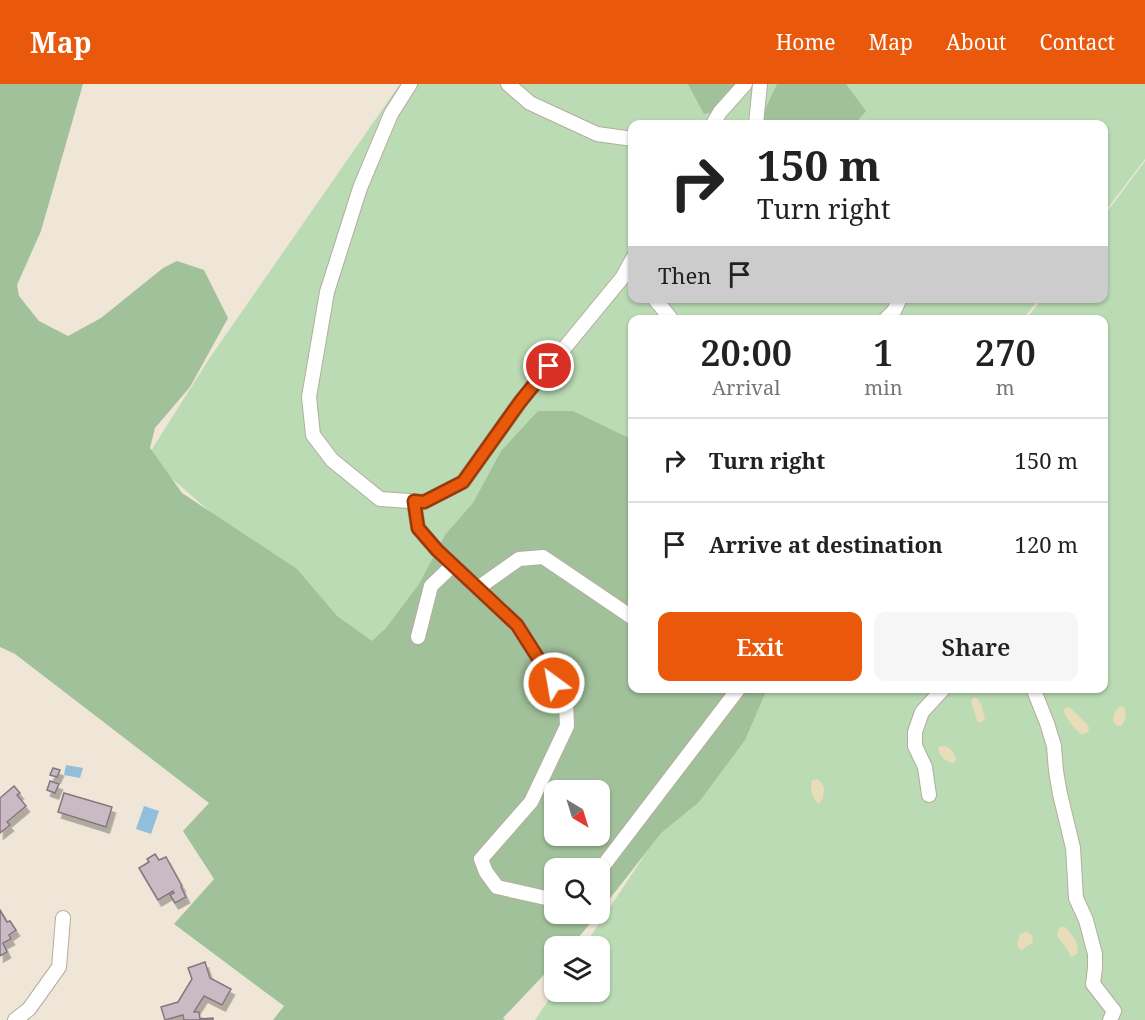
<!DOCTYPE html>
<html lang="en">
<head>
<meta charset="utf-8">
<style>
  body { margin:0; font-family:"Noto Serif",serif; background:#f6f6f6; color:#222; height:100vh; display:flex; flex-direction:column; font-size:22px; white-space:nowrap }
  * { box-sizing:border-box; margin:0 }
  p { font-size:20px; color:#767676 }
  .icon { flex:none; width:33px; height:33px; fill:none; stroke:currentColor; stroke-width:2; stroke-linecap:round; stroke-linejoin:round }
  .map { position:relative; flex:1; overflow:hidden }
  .panel { position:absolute; left:628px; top:231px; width:480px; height:378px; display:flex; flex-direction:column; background:#fff; border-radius:12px; box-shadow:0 2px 4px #0004 }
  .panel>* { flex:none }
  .hud { position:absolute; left:628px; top:36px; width:480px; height:183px; border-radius:12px; box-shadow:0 2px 4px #0004; background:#fff; color:#222; overflow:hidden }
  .needle { width:39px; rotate:142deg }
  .buttons { position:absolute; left:544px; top:696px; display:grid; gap:12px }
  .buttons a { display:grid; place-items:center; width:66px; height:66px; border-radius:12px; background:#fff; box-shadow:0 2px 4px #0004; font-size:30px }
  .pin { position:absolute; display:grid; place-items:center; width:51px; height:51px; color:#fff; margin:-26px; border:3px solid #fff; border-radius:50%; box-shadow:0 2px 6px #0007 }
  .me { position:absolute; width:66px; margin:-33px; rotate:328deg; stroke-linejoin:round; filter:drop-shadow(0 0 4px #0008) }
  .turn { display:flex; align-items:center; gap:21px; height:126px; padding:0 30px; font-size:27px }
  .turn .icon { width:78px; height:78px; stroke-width:2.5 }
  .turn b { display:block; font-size:42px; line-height:51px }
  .then { display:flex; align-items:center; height:57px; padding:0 30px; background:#0003; gap:12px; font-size:22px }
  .eta { display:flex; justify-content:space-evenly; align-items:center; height:102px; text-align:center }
  .eta b { font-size:36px; font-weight:600; line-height:42px }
  .button { display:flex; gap:12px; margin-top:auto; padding:12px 30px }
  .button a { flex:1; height:69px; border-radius:12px; background:#ea580c; color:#fff; font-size:24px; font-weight:600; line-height:69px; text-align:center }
  .button a+a { background:#f6f6f6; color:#222 }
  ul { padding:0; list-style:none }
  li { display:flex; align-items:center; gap:18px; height:84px; padding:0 30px; border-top:2px solid #e0e0e0 }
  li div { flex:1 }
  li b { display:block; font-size:22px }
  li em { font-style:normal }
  header { display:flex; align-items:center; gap:36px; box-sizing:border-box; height:84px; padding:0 30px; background:#ea580c; color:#fff }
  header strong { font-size:28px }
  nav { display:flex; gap:33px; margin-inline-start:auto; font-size:21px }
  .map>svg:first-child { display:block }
  .green { fill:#badbb4; fill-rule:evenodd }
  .forest { fill:#a1c19b; fill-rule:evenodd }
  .sand { fill:#e7ddb8 }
  .water { fill:#91bedb }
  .building { fill:#c9bac4; stroke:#84767f; stroke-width:1.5; filter:url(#shadow) }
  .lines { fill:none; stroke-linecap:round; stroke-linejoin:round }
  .minor-casing { stroke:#b5ac9f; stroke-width:16 }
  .minor { stroke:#fff; stroke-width:14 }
  .route-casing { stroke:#983908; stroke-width:15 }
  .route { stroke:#ea580c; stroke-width:10 }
</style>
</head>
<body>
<header>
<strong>Map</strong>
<nav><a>Home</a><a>Map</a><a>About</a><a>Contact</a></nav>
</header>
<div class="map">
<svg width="1145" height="936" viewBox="0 0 1145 936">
  <defs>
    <filter id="shadow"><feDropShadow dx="3.5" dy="6" stdDeviation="0" flood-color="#0004"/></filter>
  </defs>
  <rect width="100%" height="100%" fill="#efe6d8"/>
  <!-- green -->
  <path class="green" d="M400,0H1145V75L1104,129V40H633V214L1039,215L1023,235L633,236V604H1104V236L1026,235L1042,215L1104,214V132L1145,77V936H535L555,906V908H600V862H584L648,766L600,827V784H555V830H598L571,862H555V879L364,561L147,373L209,275ZM555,706H600V752H555Z"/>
  <!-- forest -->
  <g class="forest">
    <path d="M0,0H83L41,147L17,201L19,212L39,237L68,252L101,234L163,184L177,177L204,186L228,234L190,303L155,344L150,364L182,409L297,485L337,532L372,557L386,544L419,500L445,451L473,419L501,367L538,327H573L633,356V604L767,605L745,656L699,718L661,749L600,827V784H555V830H598L571,862H555V879L503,934L505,936H273L284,922L174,840L214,795L183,747L209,719L15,570L0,563ZM555,706H600V752H555Z"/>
    <path d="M688,0H737L723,27L704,30Z"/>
    <path d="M777,0H846L866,27L855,40H769L761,34Z"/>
  </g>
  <!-- sand -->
  <g class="sand">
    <path d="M974,613C982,616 983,627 985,635L980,639L977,637L971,617Z"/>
    <path d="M1120,622L1124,623C1127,630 1126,636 1121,642H1117L1113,637C1113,631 1115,626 1120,622Z"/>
    <path d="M1066,623L1070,624L1088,641L1089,644L1088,648L1082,651C1074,645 1068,636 1063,627Z"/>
    <path d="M942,662C950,662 954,668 956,676L954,679C945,678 939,672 938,663Z"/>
    <path d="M817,695L821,698L824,704L823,715L818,720C813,715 809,703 812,696Z"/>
    <path d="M1061,843H1065C1073,851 1080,859 1077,870L1071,873C1070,870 1068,867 1066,864C1061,856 1052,852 1061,843Z"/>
    <path d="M1026,847L1032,851L1033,858L1022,866L1019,865L1017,860L1020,850Z"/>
  </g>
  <!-- water -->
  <g class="water">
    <path d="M66,681L83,684L80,694L64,691Z"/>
    <path d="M144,722L159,727L151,750L136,745Z"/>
  </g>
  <!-- building -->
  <g class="building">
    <path d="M53,684L60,686L57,693L50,691Z"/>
    <path d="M50,697L59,700L55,709L47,706Z"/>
    <path d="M14,702L20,709L17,711L26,722L7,738L10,741L0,749V714Z"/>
    <path d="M64,709L112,723L106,743L58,728Z"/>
    <path d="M155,770L159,776L166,773L182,802L181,803L186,813L175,819L170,811L174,809L173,807L158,816L139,784L149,778L147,775Z"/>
    <path d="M0,826L7,838L10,837L16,846L9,851L11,855L3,859L7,868L0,872Z"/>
    <path d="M205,878L210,894L231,905L222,921L204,912L194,928H199L200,935L213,934V936H184L183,931L165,936L161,923L178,918L192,895L188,884Z"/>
  </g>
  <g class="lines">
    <defs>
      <g id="minor">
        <path d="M410,0L391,30L360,104L327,208L309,313L313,351L332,376L380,415L424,418L463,398L520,318L622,194L633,174"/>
        <path d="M508,0L530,19L597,50L633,55"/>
        <path d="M713,40L720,28L745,0"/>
        <path d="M756,40L760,0"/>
        <path d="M654,214L672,236"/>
        <path d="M885,236L894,227L900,214"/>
        <path d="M414,417L418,444L437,466L517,541L566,618L567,642L531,718L481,775L486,788L497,803L555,816"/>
        <path d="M478,504L519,475L543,473L633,534"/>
        <path d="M418,553L431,502L453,481"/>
        <path d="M1033,604L1047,639L1054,662L1056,687L1060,710L1073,764L1076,814L1086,836L1095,870V884L1093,900L1114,927L1110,936"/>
        <path d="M929,711L925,683L915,662V648L922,628L944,604"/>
        <path d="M600,786L739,604"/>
        <path d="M15,936L29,925L59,883L63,834"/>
      </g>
    </defs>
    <!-- minor casing -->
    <use href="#minor" class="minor-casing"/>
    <!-- minor -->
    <use href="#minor" class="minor"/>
  </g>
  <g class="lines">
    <defs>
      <path id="route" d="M549,282L520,318L463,398L424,418L414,417L418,444L437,466L517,541L554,599"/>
    </defs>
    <!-- route casing -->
    <use href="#route" class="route-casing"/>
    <!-- route -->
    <use href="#route" class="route"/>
  </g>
</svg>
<div class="buttons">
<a><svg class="needle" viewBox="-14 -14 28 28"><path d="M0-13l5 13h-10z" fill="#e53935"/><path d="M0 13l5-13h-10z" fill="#767676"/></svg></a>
<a><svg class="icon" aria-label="search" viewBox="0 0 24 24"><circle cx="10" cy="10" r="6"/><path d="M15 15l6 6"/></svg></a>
<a><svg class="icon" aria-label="layers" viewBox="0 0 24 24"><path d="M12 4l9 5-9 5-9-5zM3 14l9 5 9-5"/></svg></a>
</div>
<div class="pin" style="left:549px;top:282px;background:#d93025"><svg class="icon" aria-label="arrive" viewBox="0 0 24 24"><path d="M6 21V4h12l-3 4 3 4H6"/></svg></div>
<svg class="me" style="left:554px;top:599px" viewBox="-20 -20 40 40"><circle r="17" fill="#ea580c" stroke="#fff" stroke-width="3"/><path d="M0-11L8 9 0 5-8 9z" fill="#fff"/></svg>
<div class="hud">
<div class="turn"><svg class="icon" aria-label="right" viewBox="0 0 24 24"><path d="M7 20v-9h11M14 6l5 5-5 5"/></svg><div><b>150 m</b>Turn right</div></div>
<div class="then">Then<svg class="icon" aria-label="arrive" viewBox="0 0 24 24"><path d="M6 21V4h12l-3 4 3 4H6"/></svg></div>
</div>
<section class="panel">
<div class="eta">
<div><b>20:00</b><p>Arrival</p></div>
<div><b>1</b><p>min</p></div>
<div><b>270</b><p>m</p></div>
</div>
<ul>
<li><svg class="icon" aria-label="right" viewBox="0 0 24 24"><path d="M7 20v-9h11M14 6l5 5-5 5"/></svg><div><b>Turn right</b></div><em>150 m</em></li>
<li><svg class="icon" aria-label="arrive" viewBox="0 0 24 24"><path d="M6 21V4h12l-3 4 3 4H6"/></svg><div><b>Arrive at destination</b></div><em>120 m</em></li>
</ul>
<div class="button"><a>Exit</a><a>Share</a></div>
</section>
</div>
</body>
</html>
